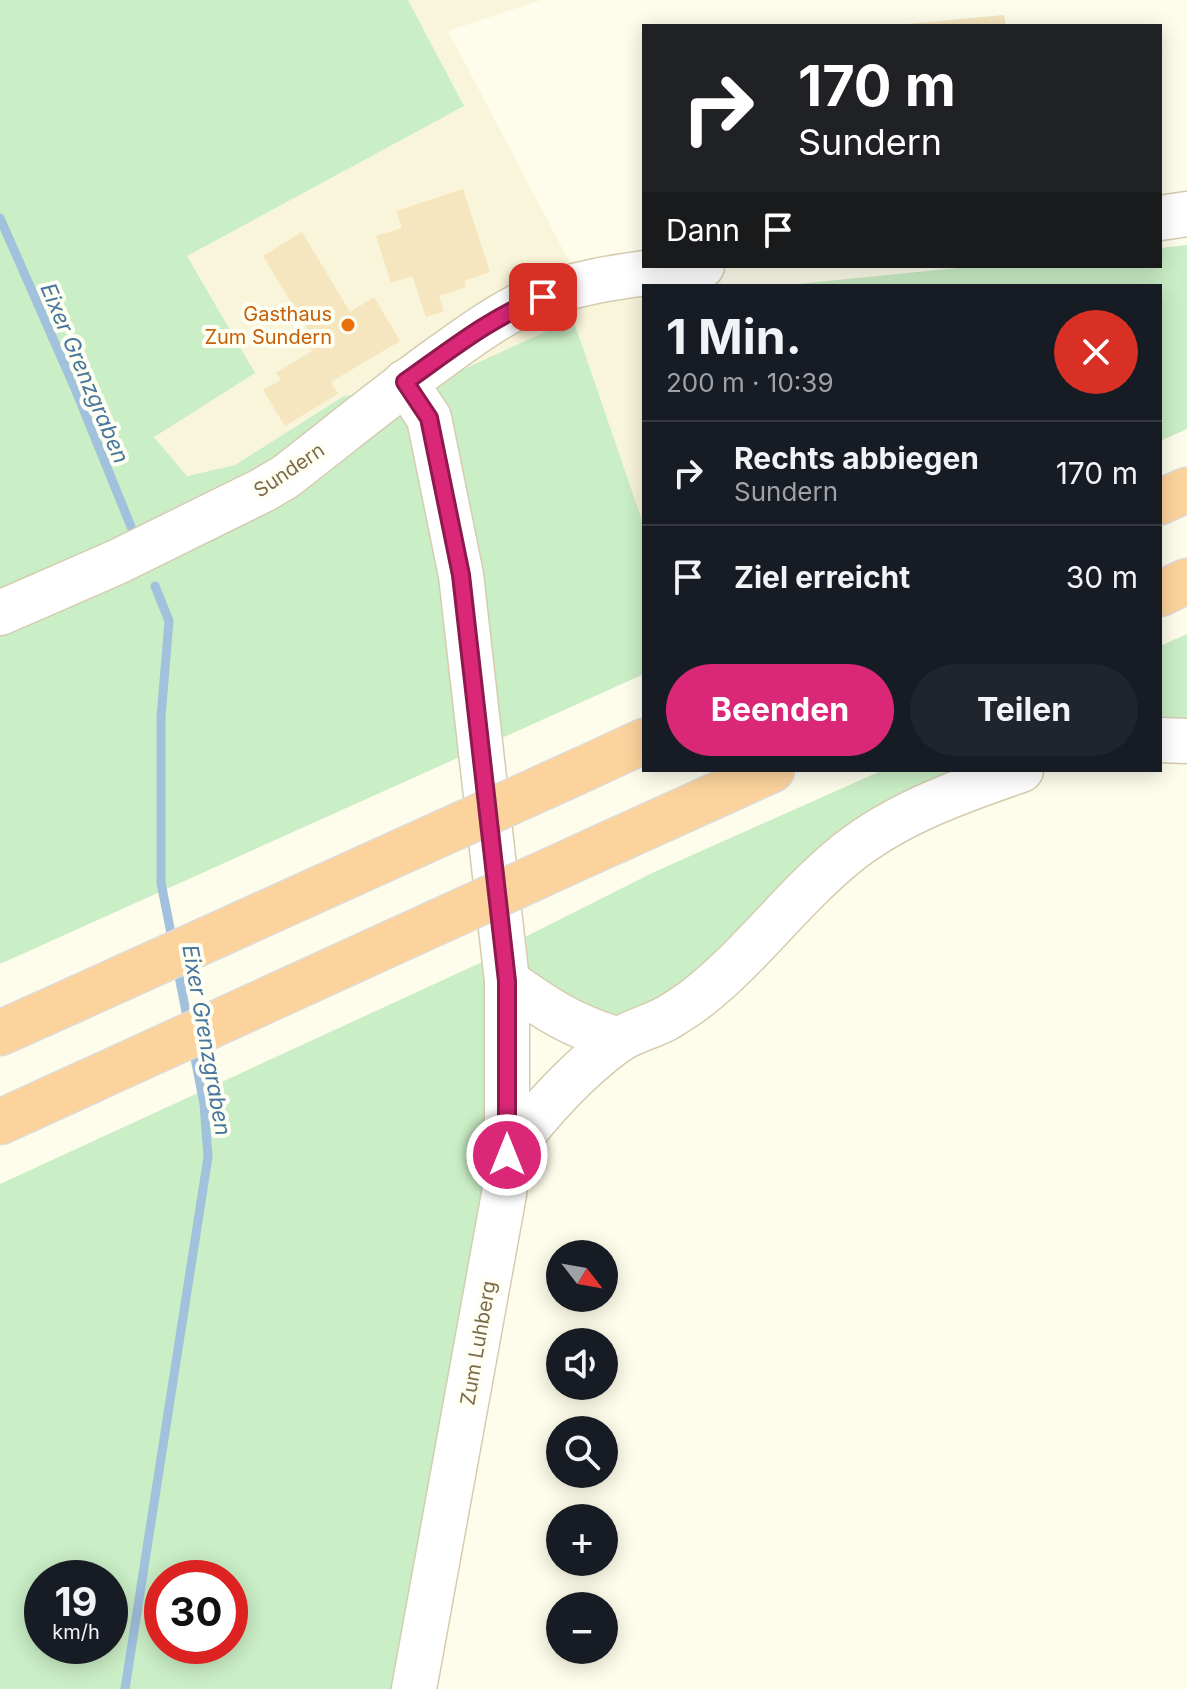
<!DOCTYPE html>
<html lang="de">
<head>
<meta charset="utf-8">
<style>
  body { margin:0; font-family:Inter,sans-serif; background:#20242c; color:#f1f3f6; height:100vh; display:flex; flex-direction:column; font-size:30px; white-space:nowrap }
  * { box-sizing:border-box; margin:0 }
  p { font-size:26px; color:#9ea1a6 }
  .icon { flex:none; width:44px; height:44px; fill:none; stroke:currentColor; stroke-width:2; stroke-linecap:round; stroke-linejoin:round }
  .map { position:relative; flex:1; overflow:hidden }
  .side { position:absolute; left:642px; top:284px; width:520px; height:488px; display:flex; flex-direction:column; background:#171b24; border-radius:0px; box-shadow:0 4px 20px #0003 }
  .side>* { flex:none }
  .top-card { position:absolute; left:642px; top:24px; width:520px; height:244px; border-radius:0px; box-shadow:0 4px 20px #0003; background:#202124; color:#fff; overflow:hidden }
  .needle { width:52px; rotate:121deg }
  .controls { position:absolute; left:546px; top:1240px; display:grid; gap:16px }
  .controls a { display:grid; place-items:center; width:72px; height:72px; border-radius:50%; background:#171b24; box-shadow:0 4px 20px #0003; font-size:40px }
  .speed { position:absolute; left:24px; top:1560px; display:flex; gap:16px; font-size:40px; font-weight:700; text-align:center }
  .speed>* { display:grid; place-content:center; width:104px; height:104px; border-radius:50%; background:#171b24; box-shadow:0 4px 20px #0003; line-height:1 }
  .speed small { font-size:20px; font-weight:400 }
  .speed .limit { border:12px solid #d22; background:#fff; color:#111 }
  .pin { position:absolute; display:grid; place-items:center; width:68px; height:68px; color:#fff; margin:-34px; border-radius:16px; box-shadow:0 4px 12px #0006 }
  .me { position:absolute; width:88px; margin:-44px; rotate:0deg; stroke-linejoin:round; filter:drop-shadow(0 0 6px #0008) }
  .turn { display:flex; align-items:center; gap:28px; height:168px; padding:0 24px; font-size:36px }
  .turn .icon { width:104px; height:104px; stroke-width:2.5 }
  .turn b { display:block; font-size:56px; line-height:68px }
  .then { display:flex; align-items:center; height:76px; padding:0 24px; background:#0003; gap:16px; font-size:30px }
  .round { display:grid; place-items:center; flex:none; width:84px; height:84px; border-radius:42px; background:#20242c }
  .headline { display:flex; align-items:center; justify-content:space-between; height:136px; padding:0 24px }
  h1 { font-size:48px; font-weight:700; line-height:60px }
  .action { display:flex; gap:16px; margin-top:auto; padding:16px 24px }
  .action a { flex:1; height:92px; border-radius:48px; background:#db2777; color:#fff; font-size:32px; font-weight:700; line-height:92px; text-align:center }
  .action a+a { background:#20242c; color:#f1f3f6 }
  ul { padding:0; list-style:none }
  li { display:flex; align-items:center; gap:24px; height:104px; padding:0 24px; border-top:2px solid #363941 }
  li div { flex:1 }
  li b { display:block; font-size:30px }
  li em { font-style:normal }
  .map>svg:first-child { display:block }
  .residential { fill:#f9f5da }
  .green { fill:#caeec6; fill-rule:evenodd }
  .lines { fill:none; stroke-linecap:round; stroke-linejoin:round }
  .stream { stroke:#a1c1dd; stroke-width:9 }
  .building { fill:#f6e6bf }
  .minor-casing { stroke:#d5ccb0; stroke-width:47 }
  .highway-casing { stroke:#e0dbd4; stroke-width:47 }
  .minor { stroke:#fff; stroke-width:44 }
  .highway { stroke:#fcd39d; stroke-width:44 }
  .highway-bridge-casing { stroke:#e0dbd4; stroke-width:47; stroke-linecap:butt }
  .highway-bridge { stroke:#fcd39d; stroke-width:44 }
  .route-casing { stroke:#8e194d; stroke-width:20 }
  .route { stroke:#db2777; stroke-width:14 }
  .food-dot { fill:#e8710a; stroke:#fffef2; stroke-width:3 }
  .labels { text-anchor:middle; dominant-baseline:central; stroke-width:8; stroke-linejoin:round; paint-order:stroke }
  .food-label { font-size:20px; fill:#c56008; stroke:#fffef2; text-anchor:end }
  .street-label { font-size:20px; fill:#7c6b4a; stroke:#fffef2 }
  .water-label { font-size:22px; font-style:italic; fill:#4676a0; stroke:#fffef2 }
</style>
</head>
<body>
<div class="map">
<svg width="1187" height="1689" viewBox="0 0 1187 1689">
  <rect width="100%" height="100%" fill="#fefcea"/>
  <!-- residential -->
  <path class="residential" d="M408,0H541L448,31L571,265L718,266L721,286H644V526L573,319L429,385L344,396L235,465L187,476L154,436L255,373L187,256L464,106Z"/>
  <!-- green -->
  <g class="green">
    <path d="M0,0H408L464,106L187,256L255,373L154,437L187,476L235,465L344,396L429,385L573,319L644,526V674L0,964Z"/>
    <path d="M1187,245V429L1160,441V286H777L978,266H1160V248Z"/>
    <path d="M1187,634V732L1160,730V646Z"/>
    <path d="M883,770H986L700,980L644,1016L601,1021L526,968L522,951L525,937L652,873Z"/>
    <path d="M493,957L494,1186L403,1689H0V1184ZM42,1578H110V1646H42ZM162,1578H230V1646H162Z"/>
  </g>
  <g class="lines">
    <!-- stream -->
    <g class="stream">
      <path d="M0,218L76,391L136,539"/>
      <path d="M155,586L169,621L161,717V883L173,943"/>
      <path d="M177,966L188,1022"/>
      <path d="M125,1689L208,1157L204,1104L193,1048"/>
    </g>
  </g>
  <!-- building -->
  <g class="building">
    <path d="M1004,15L1006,26H908V24Z"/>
    <path d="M463,189L490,272L464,281L466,287L439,296L444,311L426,317L412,276L391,283L376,236L402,228L396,211Z"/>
    <path d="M302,232L350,312L374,297L400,341L331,382L338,394L285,426L263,390L281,380L276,373L312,351L307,342L313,339L263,256Z"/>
  </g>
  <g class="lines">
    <defs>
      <g id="minor">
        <path d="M1160,218L1187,214"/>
        <path d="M405,382L429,418L461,575L507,981V1155L504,1194L414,1689"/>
        <path d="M0,613L117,562L263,490L285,477C338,436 390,393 445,354C470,336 495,318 523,304C578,278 642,274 702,266"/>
        <path d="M1160,740L1187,741"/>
        <path d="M507,981C548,1010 570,1025 619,1040"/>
        <path d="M507,1155C538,1113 575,1072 617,1041C632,1031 651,1027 667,1018C677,1012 688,1005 697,998C752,955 792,898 846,854C897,813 960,791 1021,770"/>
      </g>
      <g id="highway">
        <path d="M1160,502L1187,490"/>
        <path d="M1160,594L1187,581"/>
        <path d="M577,772L644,741"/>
        <path d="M593,851L772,770"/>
        <path d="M0,1033L67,1003"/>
        <path d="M0,1122L92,1080"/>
      </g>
    </defs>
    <!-- minor casing -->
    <use href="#minor" class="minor-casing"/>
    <!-- highway casing -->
    <use href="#highway" class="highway-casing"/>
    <!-- minor -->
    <use href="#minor" class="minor"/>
    <!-- highway -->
    <use href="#highway" class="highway"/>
    <defs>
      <g id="highway-bridge">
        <path d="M67,1003L577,772"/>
        <path d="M92,1080L593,851"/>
      </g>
    </defs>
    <!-- highway-bridge casing -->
    <use href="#highway-bridge" class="highway-bridge-casing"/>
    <!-- highway-bridge -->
    <use href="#highway-bridge" class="highway-bridge"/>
  </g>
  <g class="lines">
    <defs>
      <path id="route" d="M507,1155V981L461,575L429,418L405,382C449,351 492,316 543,297"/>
    </defs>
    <!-- route casing -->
    <use href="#route" class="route-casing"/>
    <!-- route -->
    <use href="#route" class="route"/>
  </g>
  <!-- markers -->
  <circle class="food-dot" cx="348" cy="325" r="8"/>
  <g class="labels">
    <!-- food labels -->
    <g class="food-label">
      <text x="332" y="314">Gasthaus<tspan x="332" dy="23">Zum Sundern</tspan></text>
    </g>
    <!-- street labels -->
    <g class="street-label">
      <text transform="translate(289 470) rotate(-34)">Sundern</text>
      <text transform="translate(478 1343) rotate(-80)">Zum Luhberg</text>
    </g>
    <!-- water labels -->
    <g class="water-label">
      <text transform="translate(85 373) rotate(67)">Eixer Grenzgraben</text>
      <text transform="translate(207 1040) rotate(80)">Eixer Grenzgraben</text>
    </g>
  </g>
</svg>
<div class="controls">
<a><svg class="needle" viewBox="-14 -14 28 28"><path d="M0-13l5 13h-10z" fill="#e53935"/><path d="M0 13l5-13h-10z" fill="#9ea1a6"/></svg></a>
<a><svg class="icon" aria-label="sound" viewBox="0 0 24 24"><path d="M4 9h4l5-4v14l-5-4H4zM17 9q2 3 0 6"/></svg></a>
<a><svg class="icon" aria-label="search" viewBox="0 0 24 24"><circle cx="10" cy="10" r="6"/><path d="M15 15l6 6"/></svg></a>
<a>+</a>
<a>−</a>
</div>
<div class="speed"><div>19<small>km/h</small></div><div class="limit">30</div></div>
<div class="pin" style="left:543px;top:297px;background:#d93025"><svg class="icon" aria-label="arrive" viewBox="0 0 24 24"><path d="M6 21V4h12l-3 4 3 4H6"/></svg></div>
<svg class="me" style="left:507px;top:1155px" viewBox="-20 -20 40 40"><circle r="17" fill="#db2777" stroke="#fff" stroke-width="3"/><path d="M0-11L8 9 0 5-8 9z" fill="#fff"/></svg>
<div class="top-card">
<div class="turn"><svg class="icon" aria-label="right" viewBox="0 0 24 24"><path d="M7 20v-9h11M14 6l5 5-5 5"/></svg><div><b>170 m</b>Sundern</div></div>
<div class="then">Dann<svg class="icon" aria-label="arrive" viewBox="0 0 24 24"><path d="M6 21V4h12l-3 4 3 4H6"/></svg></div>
</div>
<section class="side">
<div class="headline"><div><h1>1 Min.</h1><p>200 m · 10:39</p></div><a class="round" style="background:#d93025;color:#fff"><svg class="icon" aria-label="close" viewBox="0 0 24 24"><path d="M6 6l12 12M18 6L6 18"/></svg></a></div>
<ul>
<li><svg class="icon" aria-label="right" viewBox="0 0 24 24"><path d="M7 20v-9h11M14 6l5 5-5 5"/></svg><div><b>Rechts abbiegen</b><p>Sundern</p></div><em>170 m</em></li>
<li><svg class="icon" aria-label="arrive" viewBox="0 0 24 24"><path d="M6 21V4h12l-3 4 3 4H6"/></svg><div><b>Ziel erreicht</b></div><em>30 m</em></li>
</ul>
<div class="action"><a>Beenden</a><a>Teilen</a></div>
</section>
</div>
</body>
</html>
